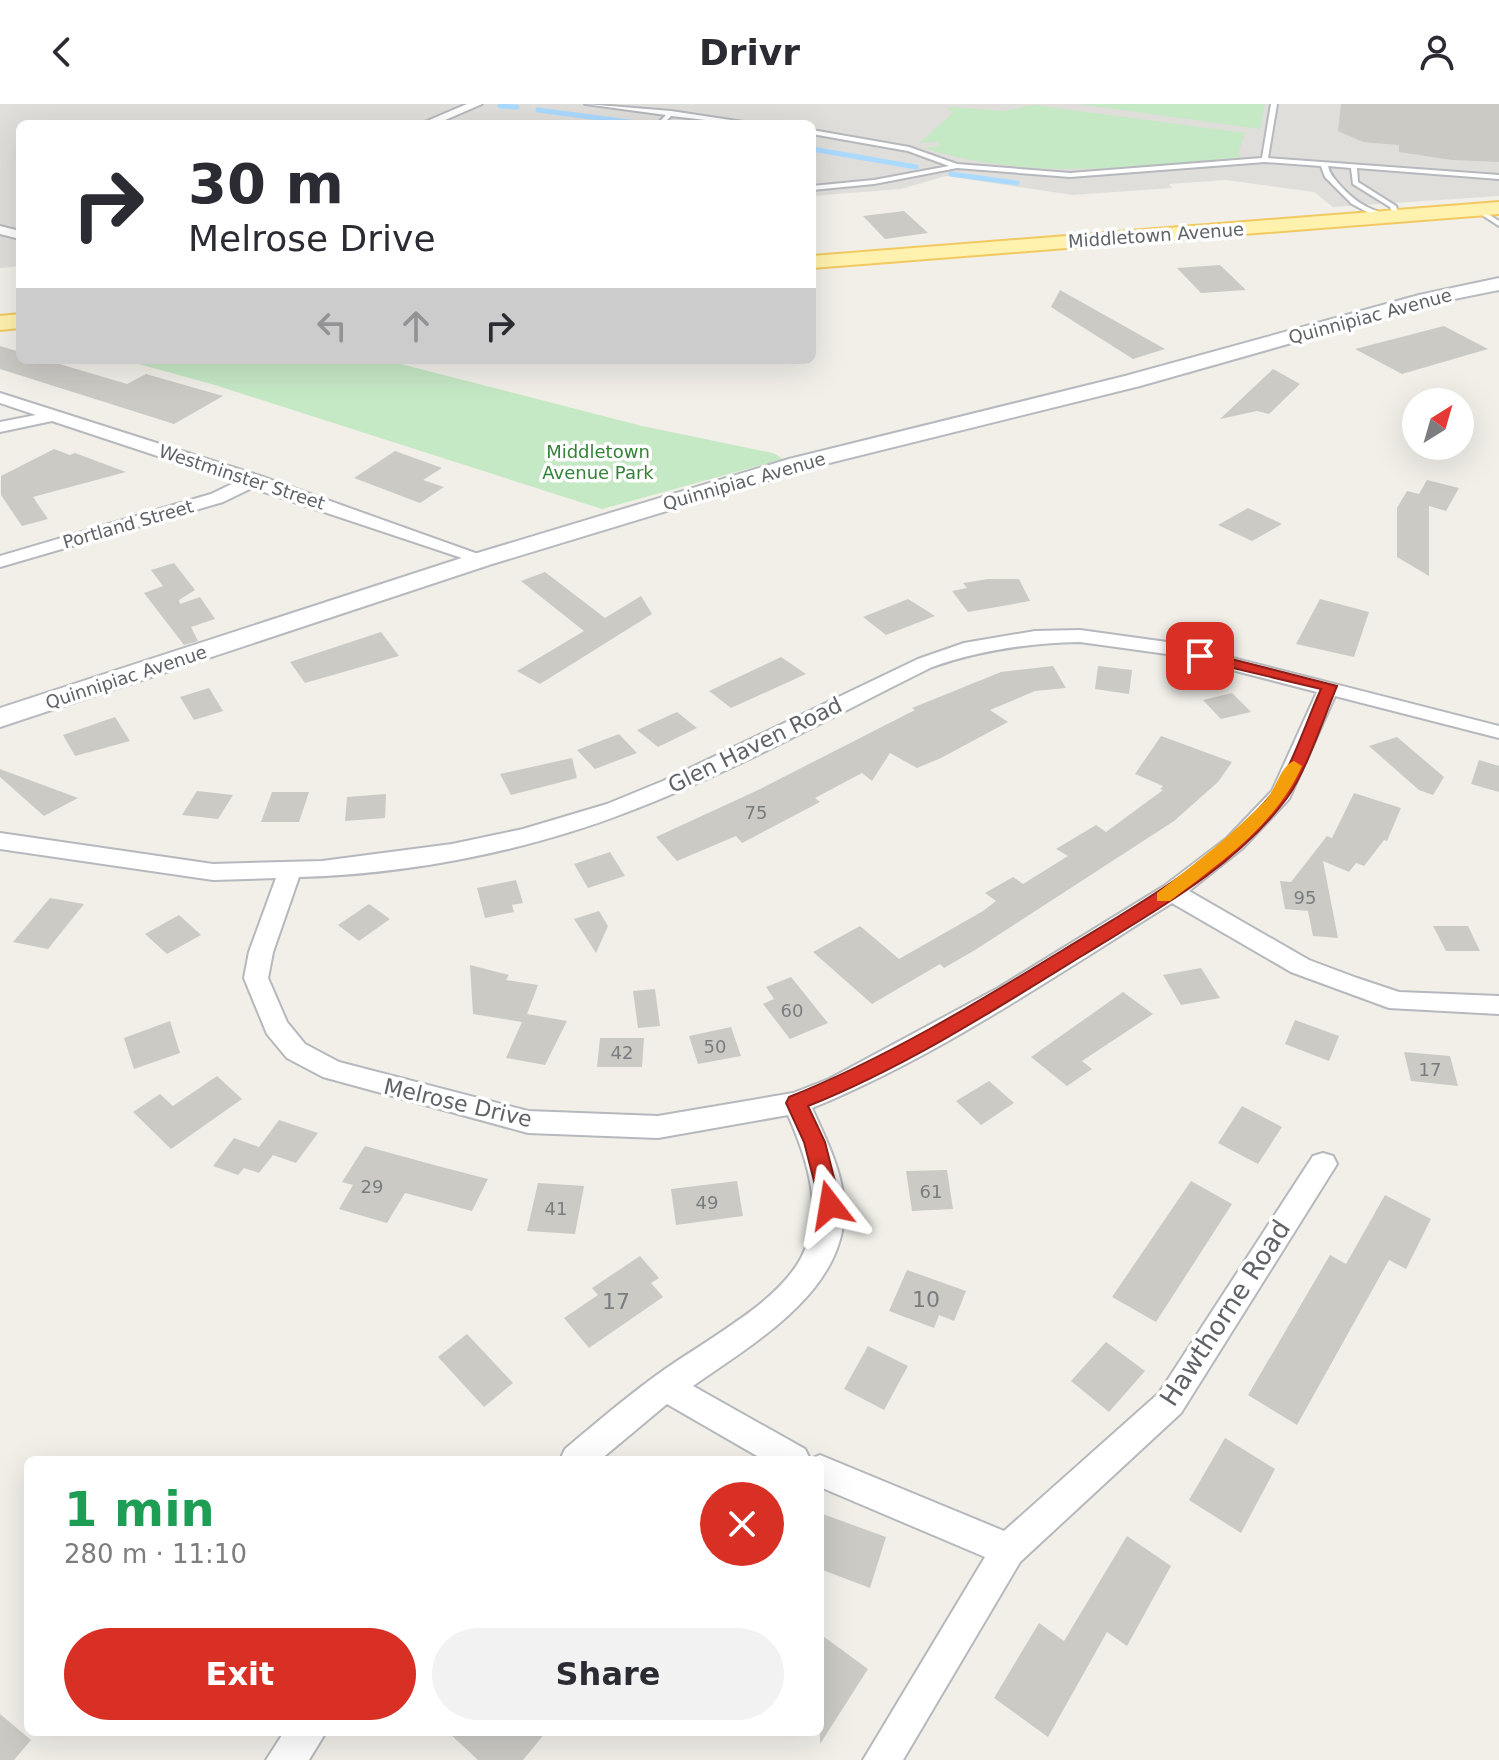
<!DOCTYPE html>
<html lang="en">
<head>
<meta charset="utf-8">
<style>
  body { margin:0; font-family:"DejaVu Sans",sans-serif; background:#f2f2f3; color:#2b2b33; height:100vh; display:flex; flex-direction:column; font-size:30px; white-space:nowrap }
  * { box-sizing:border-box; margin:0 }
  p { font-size:26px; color:#7c7c81 }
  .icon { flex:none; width:44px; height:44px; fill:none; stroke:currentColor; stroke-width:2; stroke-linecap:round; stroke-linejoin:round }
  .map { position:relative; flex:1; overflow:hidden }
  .details { position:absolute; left:24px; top:1352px; width:800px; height:280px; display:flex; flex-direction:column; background:#fff; border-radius:12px; box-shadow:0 8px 32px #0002 }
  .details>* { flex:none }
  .guide { position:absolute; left:16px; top:16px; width:800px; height:244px; border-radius:12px; box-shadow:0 8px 32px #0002; background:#fff; color:#2b2b33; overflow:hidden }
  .needle { width:52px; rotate:37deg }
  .fabs { position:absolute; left:1402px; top:284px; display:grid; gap:16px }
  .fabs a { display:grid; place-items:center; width:72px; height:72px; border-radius:50%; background:#fff; box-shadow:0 8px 32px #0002; font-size:40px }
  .pin { position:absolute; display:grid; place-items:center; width:68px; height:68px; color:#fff; margin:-34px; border-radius:16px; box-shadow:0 4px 12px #0006 }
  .me { position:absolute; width:88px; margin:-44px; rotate:346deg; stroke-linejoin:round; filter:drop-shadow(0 0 6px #0008) }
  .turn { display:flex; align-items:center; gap:28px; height:168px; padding:0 40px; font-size:36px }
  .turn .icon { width:104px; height:104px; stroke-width:2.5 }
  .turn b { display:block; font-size:56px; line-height:68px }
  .lanes { display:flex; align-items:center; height:76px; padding:0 40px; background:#0003; justify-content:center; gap:40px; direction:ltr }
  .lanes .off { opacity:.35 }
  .round { display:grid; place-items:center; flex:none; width:84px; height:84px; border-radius:42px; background:#f2f2f3 }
  .summary { display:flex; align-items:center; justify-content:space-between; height:136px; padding:0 40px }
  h1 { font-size:48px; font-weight:700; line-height:60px; color:#1e9e55 }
  .button { display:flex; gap:16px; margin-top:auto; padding:16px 40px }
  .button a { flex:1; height:92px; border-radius:48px; background:#d93025; color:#fff; font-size:32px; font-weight:700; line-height:92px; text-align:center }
  .button a+a { background:#f2f2f3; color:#2b2b33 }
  header { display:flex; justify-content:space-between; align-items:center; height:104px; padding:0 40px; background:#fff; font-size:36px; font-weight:700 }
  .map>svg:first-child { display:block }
  .industrial { fill:#e0deda }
  .green { fill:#c5e8c5 }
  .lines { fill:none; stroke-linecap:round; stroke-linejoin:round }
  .stream { stroke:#aadaff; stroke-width:5 }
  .building { fill:#cccac5 }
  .service-casing { stroke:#b5b8bc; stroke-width:4 }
  .minor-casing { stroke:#b5b8bc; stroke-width:4 }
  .secondary-casing { stroke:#b6babf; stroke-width:4 }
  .primary-casing { stroke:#f2c960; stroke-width:4 }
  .service { fill:#fff; fill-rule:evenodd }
  .minor { fill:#fff; fill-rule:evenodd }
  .secondary { fill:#fff; fill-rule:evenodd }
  .primary { fill:#fff2af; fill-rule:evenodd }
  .route { fill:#d93025; stroke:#8d1f18; stroke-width:2 }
  .slow { fill:#f59e0b }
  .labels { text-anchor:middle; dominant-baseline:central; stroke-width:7; stroke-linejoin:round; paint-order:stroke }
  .far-street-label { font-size:18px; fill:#5f6368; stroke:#fff }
  .far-park-label { font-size:18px; fill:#348238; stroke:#fff }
  .number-label { font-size:18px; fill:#7a7d7f }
  .street-label { font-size:22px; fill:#5f6368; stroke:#fff }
  .near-number-label { font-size:22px; fill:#7a7d7f }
  .near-street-label { font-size:26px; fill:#5f6368; stroke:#fff }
</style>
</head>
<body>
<header><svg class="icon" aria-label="back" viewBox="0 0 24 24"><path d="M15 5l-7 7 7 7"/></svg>Drivr<svg class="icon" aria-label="person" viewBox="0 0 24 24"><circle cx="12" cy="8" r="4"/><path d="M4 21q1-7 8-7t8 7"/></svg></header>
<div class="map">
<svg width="1499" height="1656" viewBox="0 0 1499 1656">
  <rect width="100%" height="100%" fill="#f1efe8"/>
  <!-- industrial -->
  <path class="industrial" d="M0,0H1499V92L1333,103L1314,88L1226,76L1169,80L1172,84L1073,91L946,72L901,85L812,92V20H20V162L0,164Z"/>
  <!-- green -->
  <g class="green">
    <path d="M1078,0H1265L1260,25Z"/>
    <path d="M1034,1L1245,29L1238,50L1242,53C1131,63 1031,77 923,44L940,42L938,38L919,39L954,8L947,5L949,3L1004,7Z"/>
    <path d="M124,256H385L642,322L773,349L783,355L602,405L215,281Z"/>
  </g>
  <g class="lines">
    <!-- stream -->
    <g class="stream">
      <path d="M500,2L517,3"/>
      <path d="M538,6L644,20"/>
      <path d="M812,45L916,63"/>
      <path d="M951,70L1017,79"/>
    </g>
  </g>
  <!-- building -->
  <g class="building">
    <path d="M1341,0H1499V58L1452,56L1399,48V41L1363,38L1338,27Z"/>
    <path d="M904,107L928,129L885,135L863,112Z"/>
    <path d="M1220,161L1246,186L1201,189L1177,164Z"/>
    <path d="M1060,186L1165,245L1133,255L1051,203Z"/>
    <path d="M1444,222L1488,245L1402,270L1355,245Z"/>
    <path d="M0,242L20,248V256H46L127,280L146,270L223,292L174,320L0,265Z"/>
    <path d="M1273,265L1300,280L1269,310L1257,307L1220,315Z"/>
    <path d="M54,345L70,351L75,349L126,368L33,393L48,415L22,422L1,391V372Z"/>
    <path d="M395,347L442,364L423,376L444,383L420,399L354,374Z"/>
    <path d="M1427,376L1459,384L1446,407L1429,402V472L1397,453V404L1407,387L1419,390Z"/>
    <path d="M1248,404L1282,420L1252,437L1218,421Z"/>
    <path d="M174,459L195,486L179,496L180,500L200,493L215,515L191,523L198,537L184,541L144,489L163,482L151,466Z"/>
    <path d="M545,468L605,514L641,492L652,510L540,580L517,567L584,527L521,477Z"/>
    <path d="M988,475H1019L1030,497L968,508L952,487L967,484L963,479Z"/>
    <path d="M908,495L935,512L886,531L863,513Z"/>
    <path d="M1320,495L1369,508L1354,553L1296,540Z"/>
    <path d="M381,528L399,552L305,579L290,558Z"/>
    <path d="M781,553L806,570L731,604L709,587Z"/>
    <path d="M1053,562L1066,584L1035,587L990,606L1008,618L941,654L917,664L890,649L872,677L862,669L815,694L820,698L742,739L736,732L677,757L656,733L756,687L915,606L912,604L1001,568Z"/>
    <path d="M1098,562L1132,566L1129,590L1095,585Z"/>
    <path d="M209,584L223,607L194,616L180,593Z"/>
    <path d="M1232,589L1251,608L1221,615L1203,596Z"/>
    <path d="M677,608L697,624L658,643L637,626Z"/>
    <path d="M115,613L130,637L75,652L63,631Z"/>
    <path d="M619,630L637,649L595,665L577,646Z"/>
    <path d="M1161,632L1232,658L1218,678L1174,717L975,846L944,864L940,860L872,900L813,848L860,822L899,855L983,807L996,797L985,789L1013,773L1023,780L1068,752L1056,745L1096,721L1106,728L1163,686L1160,685L1163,682L1135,670Z"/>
    <path d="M1397,633L1444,673L1433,691L1419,686L1369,642Z"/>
    <path d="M572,654L577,674L511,691L500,670Z"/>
    <path d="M1479,656L1499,662V688L1471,680Z"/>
    <path d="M0,665L78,694L44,712L0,673Z"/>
    <path d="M197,687L233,691L218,715L182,711Z"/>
    <path d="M272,688H309L299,718H261Z"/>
    <path d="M1354,689L1401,704L1387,737L1384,736L1364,762L1356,759L1349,768L1323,757L1338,834L1313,832L1308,807L1285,805L1280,777L1291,778L1327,732L1332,734Z"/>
    <path d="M386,690L385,714L345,717L347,693Z"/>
    <path d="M610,748L625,772L588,784L574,760Z"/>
    <path d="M516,776L523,799L512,801L514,808L485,814L477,784Z"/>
    <path d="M50,794L84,800L48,845L13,838Z"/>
    <path d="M369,800L390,815L359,837L338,821Z"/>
    <path d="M599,807L608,822L596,849L574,815Z"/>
    <path d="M179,811L201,831L167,850L145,830Z"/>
    <path d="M1433,822H1468L1480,847H1446Z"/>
    <path d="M470,861L509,871L506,876L538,881L527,910L567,917L545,961L506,954L522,918L473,910Z"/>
    <path d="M1201,864L1220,894L1181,901L1163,871Z"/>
    <path d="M791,873L828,919L790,935L763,900L774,895L766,883Z"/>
    <path d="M655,885L660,922L638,924L633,887Z"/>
    <path d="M1123,888L1153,910L1082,957L1092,965L1067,982L1031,953Z"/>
    <path d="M1295,916L1339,932L1329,957L1285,940Z"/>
    <path d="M170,917L180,949L134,965L124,934Z"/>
    <path d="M731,923L741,952L698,960L689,932Z"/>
    <path d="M600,934H644L642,963H597Z"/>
    <path d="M1404,948L1450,952L1458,982L1411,977Z"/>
    <path d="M217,972L242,995L171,1045L133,1008L160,990L173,1002Z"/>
    <path d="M989,977L1014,999L981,1021L956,997Z"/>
    <path d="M1242,1002L1282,1023L1258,1060L1218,1039Z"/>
    <path d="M279,1016L318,1029L296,1059L273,1051L259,1069L244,1064L238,1071L213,1062L234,1034L259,1043Z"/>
    <path d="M365,1042L434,1061L488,1075L472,1107L405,1089L387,1119L339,1105L353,1081L342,1078Z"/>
    <path d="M947,1066L953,1105L912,1107L906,1067Z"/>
    <path d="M737,1077L743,1112L676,1121L671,1085Z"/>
    <path d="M1191,1077L1232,1100L1156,1218L1112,1193Z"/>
    <path d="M538,1079L584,1082L575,1130L527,1127Z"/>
    <path d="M1385,1091L1431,1115L1406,1165L1389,1156L1297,1321L1248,1291L1330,1151L1346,1160Z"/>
    <path d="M640,1152L659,1174L651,1179L663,1193L589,1244L564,1214L598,1191L592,1184Z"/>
    <path d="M907,1166L966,1187L954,1217L939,1211L934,1224L889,1207Z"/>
    <path d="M467,1230L513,1279L484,1303L438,1253Z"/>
    <path d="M1106,1238L1145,1267L1109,1308L1071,1277Z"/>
    <path d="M868,1242L908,1262L884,1306L844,1285Z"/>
    <path d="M1225,1334L1275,1365L1241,1429L1189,1396Z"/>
    <path d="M820,1409L886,1433L870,1484L820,1465Z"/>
    <path d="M1127,1432L1171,1462L1127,1542L1107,1528L1048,1633L994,1594L1039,1519L1064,1537Z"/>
    <path d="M820,1530L868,1565L820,1640Z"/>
    <path d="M0,1610L31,1636L14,1656H0Z"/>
    <path d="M448,1628H546L523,1656H478Z"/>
  </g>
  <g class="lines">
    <defs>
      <g id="service">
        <path d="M585,0L671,7L757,20H740L671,12L663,20H657L666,11Z"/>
        <path d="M1271,0H1277L1268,54L1499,71V75L1357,64L1358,78L1396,102L1398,108L1390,115L1369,109L1352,100L1325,73L1321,62L1265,58L1070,73L957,64L874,80L812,86V82L874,76L949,62L908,47L812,30V26L909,43L957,60L1070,69L1262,54ZM1328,62L1351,64L1353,80L1390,103L1392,108L1389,111C1366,105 1353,96 1338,79C1333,72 1330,71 1328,62Z"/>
        <path d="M1476,105H1480L1499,117V122L1476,107Z"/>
      </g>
      <g id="minor">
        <path d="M467,0H482L436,20H420Z"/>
        <path d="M0,122L20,127V135L0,130Z"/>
        <path d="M0,289L260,372L492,455L489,459H477L252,384L223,398L0,463V452L211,390L236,378L52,317L0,328V318L36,311L0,299Z"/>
        <path d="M1080,526L1174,539L1499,622V634L1335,592L1289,695L1243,744L1189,787L1309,856L1357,874L1399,888L1499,892V910L1389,904L1291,868L1172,799C1056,871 939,952 812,1004C824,1031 839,1060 843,1090C856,1182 755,1238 693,1282L805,1345L810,1355L820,1351L1004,1427L1159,1289L1313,1052L1323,1049L1333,1052L1337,1060L1181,1309L1020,1458L903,1656H863L985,1453L820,1383V1356H764L667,1300L600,1356H560L565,1345C602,1314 639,1282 680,1255C790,1183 850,1151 788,1011L658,1034L528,1029L323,973L287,954L267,930L244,874L249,848L276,774L213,776L0,745V729L213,760L322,757L452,740L523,725L607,700L663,677L918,555L964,539L1035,527ZM1080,538L1174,551L1317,588L1272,687L1227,734L1164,782L998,884L829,975L793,989L658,1012L528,1007L339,958L305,940L287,918L268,874L273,848L299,773C404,771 527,747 625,709C731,669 831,613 932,563C981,546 1028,539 1080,538Z"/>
        <path d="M284,1628H326L309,1656H266Z"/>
      </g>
      <path id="secondary" d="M1499,174V186L1429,200L1140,282L805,365L492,460L0,623V604L474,450L789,355L1125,272L1419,191Z"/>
      <g id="primary">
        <path d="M1499,98V110L812,164V152Z"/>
        <path d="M20,210V224L0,226V212Z"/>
      </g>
    </defs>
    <!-- service casing -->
    <use href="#service" class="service-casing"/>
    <!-- minor casing -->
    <use href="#minor" class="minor-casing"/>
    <!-- secondary casing -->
    <use href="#secondary" class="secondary-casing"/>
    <!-- primary casing -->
    <use href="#primary" class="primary-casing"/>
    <!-- service -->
    <use href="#service" class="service"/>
    <!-- minor -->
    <use href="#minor" class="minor"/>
    <!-- secondary -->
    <use href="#secondary" class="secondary"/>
    <!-- primary -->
    <use href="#primary" class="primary"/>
  </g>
  <!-- route -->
  <path class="route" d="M1200,547L1337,582C1324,613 1306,668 1287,694C1235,764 1153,808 1080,853C993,907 903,964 808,1002L825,1038L841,1101L837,1108H822L804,1038L786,999L789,993C884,955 975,900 1063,846C1137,801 1216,758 1272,690C1290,668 1308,613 1321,585L1195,555L1192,552Z"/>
  <!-- slow -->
  <path class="slow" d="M1294,657L1302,662C1275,722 1221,758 1170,797H1157V789C1196,759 1232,731 1266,696C1276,685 1281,661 1294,657Z"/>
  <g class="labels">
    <!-- far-street labels -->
    <g class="far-street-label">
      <text transform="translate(1156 131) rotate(-4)">Middletown Avenue</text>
      <text transform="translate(1370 212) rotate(-15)">Quinnipiac Avenue</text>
      <text transform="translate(242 373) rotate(18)">Westminster Street</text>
      <text transform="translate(744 377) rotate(-16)">Quinnipiac Avenue</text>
      <text transform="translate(128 420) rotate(-16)">Portland Street</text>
      <text transform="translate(126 573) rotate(-18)">Quinnipiac Avenue</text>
    </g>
    <!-- far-park labels -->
    <g class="far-park-label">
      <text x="598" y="347">Middletown<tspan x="598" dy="21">Avenue Park</tspan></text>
    </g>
    <!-- number labels -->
    <g class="number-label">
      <text x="756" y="708">75</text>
      <text x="1305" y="793">95</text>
      <text x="792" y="906">60</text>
      <text x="715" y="942">50</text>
      <text x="622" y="948">42</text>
      <text x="1430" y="965">17</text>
      <text x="372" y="1082">29</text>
      <text x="931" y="1087">61</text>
      <text x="707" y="1098">49</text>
      <text x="556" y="1104">41</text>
    </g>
    <!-- street labels -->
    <g class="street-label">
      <text transform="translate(755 641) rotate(-26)">Glen Haven Road</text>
      <text transform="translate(458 999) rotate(13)">Melrose Drive</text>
    </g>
    <!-- near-number labels -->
    <g class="near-number-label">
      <text x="926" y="1195">10</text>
      <text x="616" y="1197">17</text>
    </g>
    <!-- near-street labels -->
    <g class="near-street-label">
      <text transform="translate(1225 1209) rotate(-57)">Hawthorne Road</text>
    </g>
  </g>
</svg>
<div class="fabs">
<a><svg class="needle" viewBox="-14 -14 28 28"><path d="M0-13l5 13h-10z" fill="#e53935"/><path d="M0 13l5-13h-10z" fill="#7c7c81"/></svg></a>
</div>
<div class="pin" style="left:1200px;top:552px;background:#d93025"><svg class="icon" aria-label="arrive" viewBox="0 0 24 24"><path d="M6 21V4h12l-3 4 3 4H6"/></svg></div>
<svg class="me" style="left:830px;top:1101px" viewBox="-20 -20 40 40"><path d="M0-17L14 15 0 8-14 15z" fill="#d93025" stroke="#fff" stroke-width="4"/></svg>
<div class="guide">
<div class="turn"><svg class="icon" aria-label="right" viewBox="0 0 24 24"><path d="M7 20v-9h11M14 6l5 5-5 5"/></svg><div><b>30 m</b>Melrose Drive</div></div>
<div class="lanes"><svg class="icon off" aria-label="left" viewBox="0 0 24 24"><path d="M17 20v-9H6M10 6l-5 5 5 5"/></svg><svg class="icon off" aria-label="ahead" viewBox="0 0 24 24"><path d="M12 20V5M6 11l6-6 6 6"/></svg><svg class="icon" aria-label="right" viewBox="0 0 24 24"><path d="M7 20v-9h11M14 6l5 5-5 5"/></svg></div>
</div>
<section class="details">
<div class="summary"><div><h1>1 min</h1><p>280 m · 11:10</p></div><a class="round" style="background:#d93025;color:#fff"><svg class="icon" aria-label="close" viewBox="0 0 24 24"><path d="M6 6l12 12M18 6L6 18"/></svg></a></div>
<div class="button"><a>Exit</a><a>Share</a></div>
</section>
</div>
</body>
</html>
